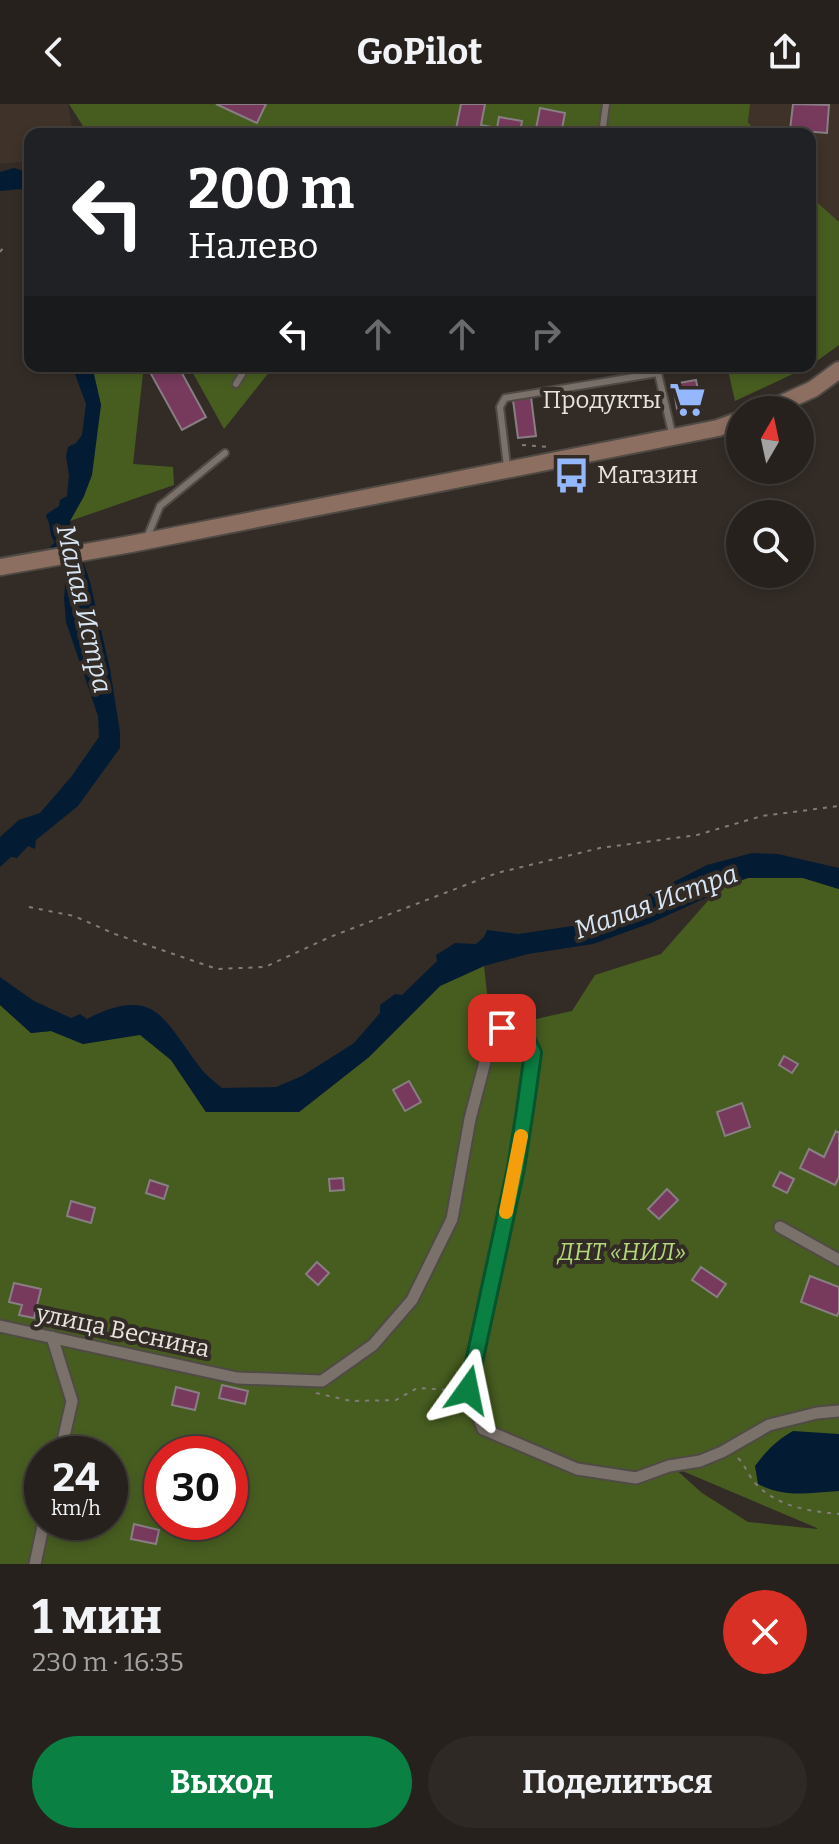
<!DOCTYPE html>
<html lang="ru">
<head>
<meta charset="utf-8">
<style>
  body { margin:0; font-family:Bitter,serif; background:#2e2925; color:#f1f3f6; height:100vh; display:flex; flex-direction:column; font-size:30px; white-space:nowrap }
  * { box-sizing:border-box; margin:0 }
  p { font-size:26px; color:#a4a3a3 }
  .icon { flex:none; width:44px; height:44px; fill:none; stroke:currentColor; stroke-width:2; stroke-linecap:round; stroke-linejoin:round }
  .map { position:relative; height:1460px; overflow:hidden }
  .side { display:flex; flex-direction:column; background:#26211c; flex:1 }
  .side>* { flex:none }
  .top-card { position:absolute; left:24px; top:24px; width:792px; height:244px; border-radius:16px; box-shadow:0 4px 12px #0003,0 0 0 2px #423e3b; background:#202124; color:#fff; overflow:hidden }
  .needle { width:52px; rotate:9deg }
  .buttons { position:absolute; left:726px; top:292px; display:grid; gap:16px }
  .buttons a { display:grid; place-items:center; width:88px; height:88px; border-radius:50%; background:#26211c; box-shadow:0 4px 12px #0003,0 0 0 2px #423e3b; font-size:40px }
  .speed { position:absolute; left:24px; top:1332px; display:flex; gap:16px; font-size:40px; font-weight:700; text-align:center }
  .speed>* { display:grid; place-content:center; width:104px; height:104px; border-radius:50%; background:#26211c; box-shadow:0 4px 12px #0003,0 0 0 2px #423e3b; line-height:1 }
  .speed small { font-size:20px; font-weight:400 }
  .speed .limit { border:12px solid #d22; background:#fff; color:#111 }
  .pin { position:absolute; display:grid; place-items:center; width:68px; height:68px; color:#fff; margin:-34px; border-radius:16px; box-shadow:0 4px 12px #0006 }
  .me { position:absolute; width:88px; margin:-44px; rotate:12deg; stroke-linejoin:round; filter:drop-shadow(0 0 6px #0008) }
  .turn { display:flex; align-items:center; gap:28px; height:168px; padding:0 32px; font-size:36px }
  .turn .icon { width:104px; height:104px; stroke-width:2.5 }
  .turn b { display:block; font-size:56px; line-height:68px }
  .lanes { display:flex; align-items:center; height:76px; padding:0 32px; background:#0003; justify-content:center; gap:40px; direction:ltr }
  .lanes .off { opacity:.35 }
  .round { display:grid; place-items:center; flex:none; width:84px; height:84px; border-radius:42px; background:#2e2925 }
  .summary { display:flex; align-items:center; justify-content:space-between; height:136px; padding:0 32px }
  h1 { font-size:48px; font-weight:700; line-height:60px }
  .action { display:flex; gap:16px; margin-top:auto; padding:16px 32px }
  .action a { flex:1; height:92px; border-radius:48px; background:#0b8043; color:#fff; font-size:32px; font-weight:700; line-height:92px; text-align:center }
  .action a+a { background:#2e2925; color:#f1f3f6 }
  header { display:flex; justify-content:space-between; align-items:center; height:104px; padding:0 32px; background:#26211c; font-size:36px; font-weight:700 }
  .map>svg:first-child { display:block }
  .built { fill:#3f3228 }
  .green { fill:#475d20; fill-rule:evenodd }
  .water { fill:#041b34 }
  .building { fill:#773a5d; stroke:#887e83; stroke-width:2 }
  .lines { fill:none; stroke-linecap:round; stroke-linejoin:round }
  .lane-casing { stroke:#504a45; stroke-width:10 }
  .street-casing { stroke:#504a45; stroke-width:15 }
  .secondary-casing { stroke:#504a45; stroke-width:20 }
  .path { stroke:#827c77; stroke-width:2; stroke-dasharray:4 6; stroke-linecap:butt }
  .lane { stroke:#7a716b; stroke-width:6 }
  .street { stroke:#7a716b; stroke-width:11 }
  .secondary { stroke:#8c6f60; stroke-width:16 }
  .route-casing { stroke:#07532c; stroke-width:20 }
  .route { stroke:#0b8043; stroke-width:14 }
  .slow { stroke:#f59e0b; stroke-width:14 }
  .labels { text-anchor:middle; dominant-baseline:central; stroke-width:8; stroke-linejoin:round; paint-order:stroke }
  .poi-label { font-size:24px; fill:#e8e3df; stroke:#332c26; text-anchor:end }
  .park-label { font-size:24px; font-style:italic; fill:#b4d87b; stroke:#332c26 }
  .street-label { font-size:24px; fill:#e8e3df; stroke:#332c26 }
  .water-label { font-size:26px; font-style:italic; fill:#d7e5f4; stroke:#332c26 }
</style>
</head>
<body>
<header><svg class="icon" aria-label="back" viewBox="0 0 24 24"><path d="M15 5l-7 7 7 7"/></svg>GoPilot<svg class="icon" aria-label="share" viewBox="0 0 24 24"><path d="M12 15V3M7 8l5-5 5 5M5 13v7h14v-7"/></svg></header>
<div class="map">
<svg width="839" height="1460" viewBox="0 0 839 1460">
  <rect width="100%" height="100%" fill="#332c26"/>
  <!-- built -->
  <g class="built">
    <path d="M0,0H68L73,30H30V57L0,60Z"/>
    <path d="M750,0H839V118L810,92V30H757L748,18Z"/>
  </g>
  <!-- green -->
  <g class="green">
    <path d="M69,0H750L748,18L757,30H88Z"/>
    <path d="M810,92L839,118V241L810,262Z"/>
    <path d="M92,262H154L143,269L133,360L173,363L174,381L70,417L84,392L101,301Z"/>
    <path d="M189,262H274L224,325Z"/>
    <path d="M727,262H810L735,297Z"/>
    <path d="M748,774H803L839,785V1460H0V901L31,929L51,927L83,940L140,930L171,956L206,1008H299L369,953L440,882L484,862L491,925L572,907L595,871L661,850L714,790L727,781ZM42,1350H110V1418H42ZM162,1350H230V1418H162ZM673,1363L817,1424V1425L748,1418L702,1389Z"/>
  </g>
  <!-- water -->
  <g class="water">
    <path d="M14,64L30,69V90L20,85L0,87V68Z"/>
    <path d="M72,262H92L101,301L92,371L84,392L70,417L90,478L110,565L120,628V644L78,702L36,736L35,745L28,742L17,754L11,753L0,763V733L19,716L40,709L71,673L99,633L98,612L66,518L64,494L67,464L50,443L55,438C48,431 52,421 46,413L47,410L59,402L60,396L67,392L69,372L66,352L68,343L76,339L82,331L86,300Z"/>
    <path d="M752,749L778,750L839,764V785L803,774H748L727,781L714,790L651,819L593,840L528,850L484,862L440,882L369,953L299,1008H206L171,956L140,931L83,940L51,927L31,929L0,901V873L34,897L71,914L80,910L87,915C106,905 134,894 154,907C170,917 187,947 199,962C205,971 214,977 222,984L276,983L302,972L354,939L380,909V901L395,890L402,891L437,857L436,851L455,839L476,840L484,833L487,826L518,830L593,819L707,761Z"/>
    <path d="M793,1327L839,1330V1387C809,1389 785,1394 758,1380L755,1362C766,1347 777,1336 793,1327Z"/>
  </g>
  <!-- building -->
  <g class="building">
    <path d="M216,0H266L257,19Z"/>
    <path d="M461,0H485L481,21L497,24L499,13L522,17L520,28L528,30H455Z"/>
    <path d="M793,0L829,1L827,29L790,26Z"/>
    <path d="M540,4L565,9L561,30H535Z"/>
    <path d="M165,262H178L206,313L182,326L151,270Z"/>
    <path d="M696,276L702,306L678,311L673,280Z"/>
    <path d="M531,293L536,332L518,334L513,296Z"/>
    <path d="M784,952L798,960L792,969L779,961Z"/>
    <path d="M409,977L421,998L405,1007L393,986Z"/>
    <path d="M742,999L750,1023L725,1032L717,1008Z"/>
    <path d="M836,1027L839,1029V1073L835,1081L800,1064L809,1045L824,1053Z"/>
    <path d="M780,1068L794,1075L787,1089L773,1082Z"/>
    <path d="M343,1074L344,1086L330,1087L329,1075Z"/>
    <path d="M150,1076L168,1082L164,1095L146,1089Z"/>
    <path d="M667,1085L678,1096L659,1115L648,1105Z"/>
    <path d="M71,1097L95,1104L91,1119L67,1112Z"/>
    <path d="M317,1158L329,1169L318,1181L306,1170Z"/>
    <path d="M701,1163L726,1180L717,1193L692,1176Z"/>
    <path d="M810,1172L839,1183V1207L837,1212L801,1198Z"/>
    <path d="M14,1179L41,1185L34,1214L19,1211L22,1201L9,1198Z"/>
    <path d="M222,1281L248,1287L245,1300L219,1294Z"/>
    <path d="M176,1283L199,1289L195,1306L172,1301Z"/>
    <path d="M134,1420L159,1426L156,1440L131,1435Z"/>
  </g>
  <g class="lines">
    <defs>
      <g id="lane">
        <path d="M602,30L606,0"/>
        <path d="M650,262L658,269L672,329"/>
        <path d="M236,280L247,262"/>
        <path d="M507,362L500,303L505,294L658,269"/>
        <path d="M146,436L160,402L225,349"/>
      </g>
      <g id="street">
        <path d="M780,1123L839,1156"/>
        <path d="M0,1222L237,1274L322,1277L373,1241L412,1196L452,1115L470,1015L487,950L502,924L522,927L533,949L516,1064L468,1286L483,1325L577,1365L636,1374L669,1362L700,1357L722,1348L769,1321L817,1309L839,1307"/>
        <path d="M52,1233L72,1297L60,1350"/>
        <path d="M35,1460L44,1418"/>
      </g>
      <g id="secondary">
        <path d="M767,306L813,285L839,266"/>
        <path d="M0,463L131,440L673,333L718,324L740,316"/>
      </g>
    </defs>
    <!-- lane casing -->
    <use href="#lane" class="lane-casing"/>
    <!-- street casing -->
    <use href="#street" class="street-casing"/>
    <!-- secondary casing -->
    <use href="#secondary" class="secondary-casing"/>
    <!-- path -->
    <g class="path">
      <path d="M0,148L3,144"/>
      <path d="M522,341L548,343"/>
      <path d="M29,803L74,812L115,830L217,865L265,863L330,833L497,769L600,744L697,731L762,712L839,702"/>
      <path d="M316,1289L351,1297L396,1296L417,1284L451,1286L457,1294"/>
      <path d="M738,1354C746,1362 748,1372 756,1380C778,1403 809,1407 839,1410"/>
    </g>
    <!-- lane -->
    <use href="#lane" class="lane"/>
    <!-- street -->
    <use href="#street" class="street"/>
    <!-- secondary -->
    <use href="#secondary" class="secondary"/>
  </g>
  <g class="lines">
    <defs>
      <path id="route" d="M468,1286L516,1064L525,1006L533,949L522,927L502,924"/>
    </defs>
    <!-- route casing -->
    <use href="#route" class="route-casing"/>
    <!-- route -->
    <use href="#route" class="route"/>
    <!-- slow -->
    <path class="slow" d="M506,1108L521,1032"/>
  </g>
  <!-- icons -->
  <defs>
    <symbol id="supermarket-bare" viewBox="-9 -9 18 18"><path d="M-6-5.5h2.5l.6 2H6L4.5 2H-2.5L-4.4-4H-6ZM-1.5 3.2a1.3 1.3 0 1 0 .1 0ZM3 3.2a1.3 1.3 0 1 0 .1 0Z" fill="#94b7fd" stroke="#332c26" stroke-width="2.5" paint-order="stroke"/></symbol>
    <symbol id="bus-bare" viewBox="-9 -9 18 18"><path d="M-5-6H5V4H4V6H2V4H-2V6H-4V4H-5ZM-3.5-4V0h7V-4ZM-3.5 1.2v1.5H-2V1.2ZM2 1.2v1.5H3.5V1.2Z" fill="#94b7fd" stroke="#332c26" stroke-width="2.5" paint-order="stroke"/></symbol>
  </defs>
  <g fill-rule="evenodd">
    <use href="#supermarket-bare" x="662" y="270" width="51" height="51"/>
    <use href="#bus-bare" x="546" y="346" width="51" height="51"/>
  </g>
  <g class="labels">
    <!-- poi labels -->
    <g class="poi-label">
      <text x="661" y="296">Продукты</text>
      <text x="597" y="371" text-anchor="start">Магазин</text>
    </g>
    <!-- park labels -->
    <g class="park-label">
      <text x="622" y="1148">ДНТ «НИЛ»</text>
    </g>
    <!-- street labels -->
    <g class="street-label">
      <text transform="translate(123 1227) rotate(12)">улица Веснина</text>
    </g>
    <!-- water labels -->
    <g class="water-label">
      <text transform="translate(84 505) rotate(77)">Малая Истра</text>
      <text transform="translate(656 798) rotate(-20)">Малая Истра</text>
    </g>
  </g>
</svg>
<div class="buttons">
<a><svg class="needle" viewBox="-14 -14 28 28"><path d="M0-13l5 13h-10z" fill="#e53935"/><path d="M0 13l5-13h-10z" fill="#a4a3a3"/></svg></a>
<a><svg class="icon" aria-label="search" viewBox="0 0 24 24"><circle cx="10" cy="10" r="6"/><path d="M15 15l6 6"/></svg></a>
</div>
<div class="speed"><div>24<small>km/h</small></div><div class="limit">30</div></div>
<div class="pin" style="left:502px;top:924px;background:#d93025"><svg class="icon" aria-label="arrive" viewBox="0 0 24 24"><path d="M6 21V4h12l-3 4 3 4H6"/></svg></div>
<svg class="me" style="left:468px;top:1286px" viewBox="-20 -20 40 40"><path d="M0-17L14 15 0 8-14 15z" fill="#0b8043" stroke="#fff" stroke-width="4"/></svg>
<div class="top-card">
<div class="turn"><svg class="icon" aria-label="left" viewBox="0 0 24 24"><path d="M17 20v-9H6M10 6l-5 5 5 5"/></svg><div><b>200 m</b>Налево</div></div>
<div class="lanes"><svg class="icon" aria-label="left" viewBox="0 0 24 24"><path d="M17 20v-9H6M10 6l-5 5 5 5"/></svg><svg class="icon off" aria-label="ahead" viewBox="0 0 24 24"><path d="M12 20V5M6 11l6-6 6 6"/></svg><svg class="icon off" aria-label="ahead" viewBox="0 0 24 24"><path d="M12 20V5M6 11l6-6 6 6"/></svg><svg class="icon off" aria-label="right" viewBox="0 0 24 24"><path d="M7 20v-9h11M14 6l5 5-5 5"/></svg></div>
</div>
</div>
<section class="side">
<div class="summary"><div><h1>1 мин</h1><p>230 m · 16:35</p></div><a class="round" style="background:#d93025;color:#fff"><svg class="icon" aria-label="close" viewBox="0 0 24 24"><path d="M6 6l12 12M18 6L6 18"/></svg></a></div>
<div class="action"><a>Выход</a><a>Поделиться</a></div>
</section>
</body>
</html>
